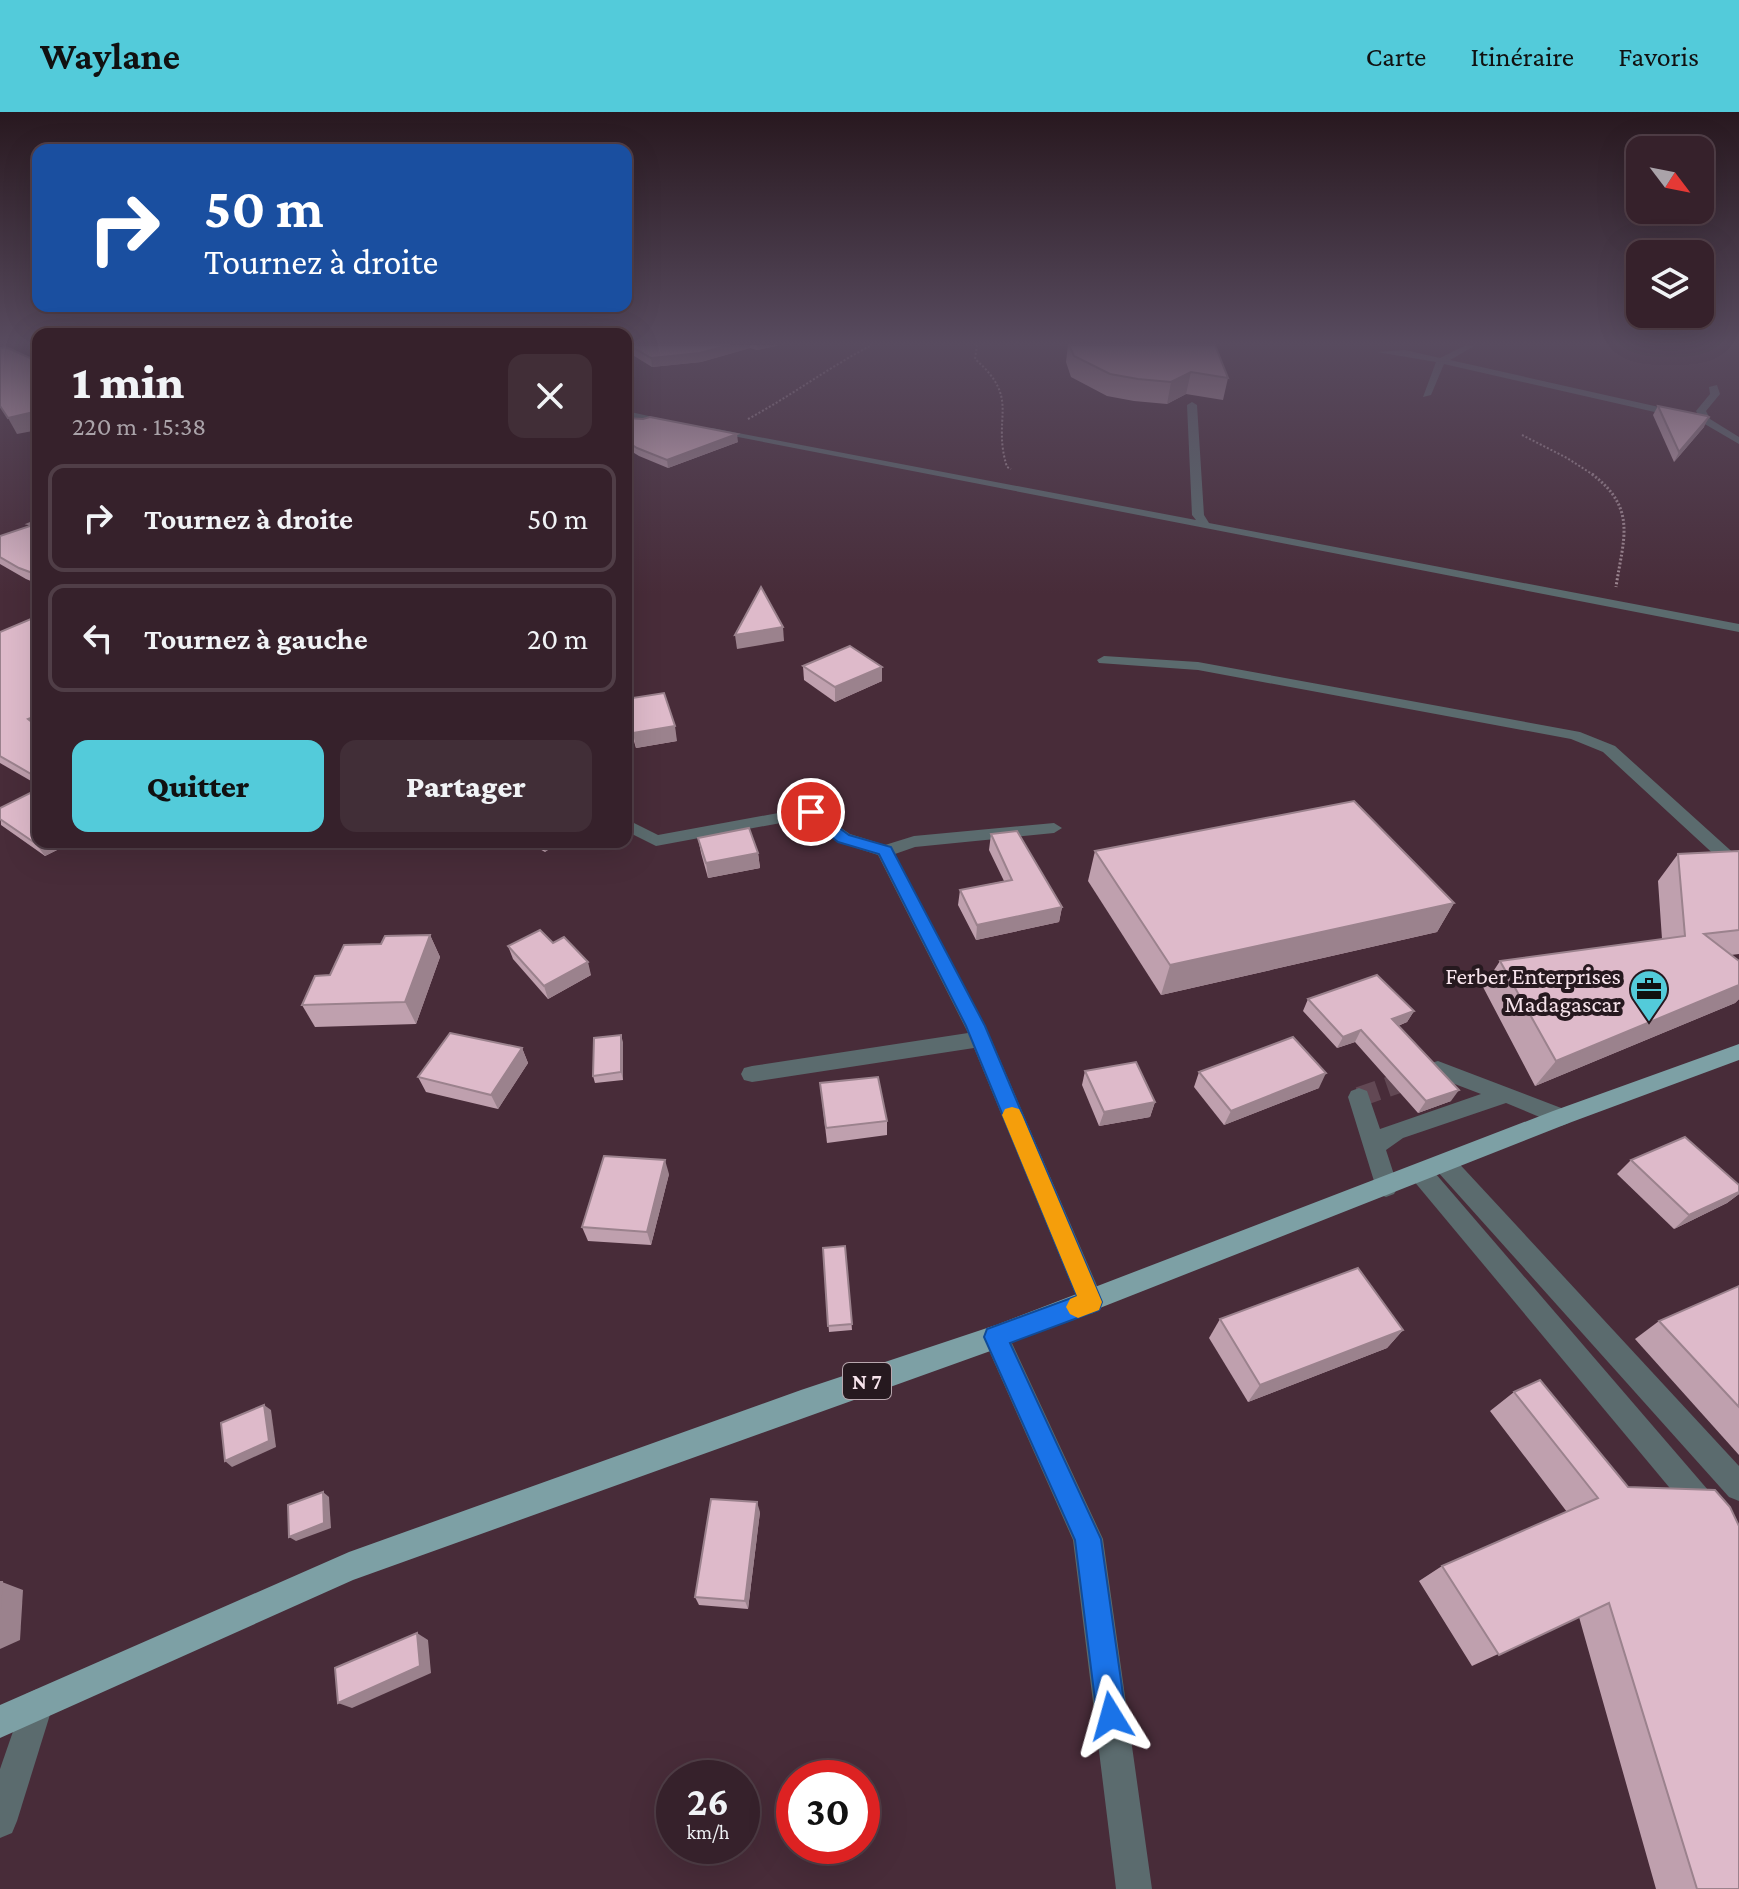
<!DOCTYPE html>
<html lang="fr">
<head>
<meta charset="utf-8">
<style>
  body { margin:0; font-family:"Crimson Pro",serif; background:#412e37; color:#f1f3f6; height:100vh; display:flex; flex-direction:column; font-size:30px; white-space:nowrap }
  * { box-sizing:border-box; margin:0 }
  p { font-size:26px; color:#aaa3a9 }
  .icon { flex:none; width:44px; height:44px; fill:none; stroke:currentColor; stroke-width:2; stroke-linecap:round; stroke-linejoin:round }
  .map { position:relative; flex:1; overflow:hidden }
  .panel { position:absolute; left:32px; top:216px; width:600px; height:520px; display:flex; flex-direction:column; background:#36212b; border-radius:16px; box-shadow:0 8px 32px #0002,0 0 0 2px #503e47 }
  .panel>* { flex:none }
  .hud { position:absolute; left:32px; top:32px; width:600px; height:168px; border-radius:16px; box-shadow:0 8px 32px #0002,0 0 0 2px #503e47; background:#1a4fa0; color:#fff; overflow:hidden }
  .needle { width:52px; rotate:122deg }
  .fabs { position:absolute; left:1626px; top:24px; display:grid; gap:16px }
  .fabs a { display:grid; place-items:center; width:88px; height:88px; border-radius:16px; background:#36212b; box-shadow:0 8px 32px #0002,0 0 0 2px #503e47; font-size:40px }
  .speed { position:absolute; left:656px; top:1648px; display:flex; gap:16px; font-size:40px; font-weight:700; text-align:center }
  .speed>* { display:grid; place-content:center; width:104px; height:104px; border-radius:50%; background:#36212b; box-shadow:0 8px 32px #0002,0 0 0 2px #503e47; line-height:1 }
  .speed small { font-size:20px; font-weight:400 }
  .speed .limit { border:12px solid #d22; background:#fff; color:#111 }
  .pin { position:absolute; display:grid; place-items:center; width:68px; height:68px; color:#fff; margin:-34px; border:4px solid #fff; border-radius:50%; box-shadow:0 2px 8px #0007 }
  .me { position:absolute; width:88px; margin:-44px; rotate:352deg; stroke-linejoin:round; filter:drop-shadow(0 0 6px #0008) }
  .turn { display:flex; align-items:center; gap:28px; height:168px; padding:0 40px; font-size:36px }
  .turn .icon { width:104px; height:104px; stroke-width:2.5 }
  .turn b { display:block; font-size:56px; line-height:68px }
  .round { display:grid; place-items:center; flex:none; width:84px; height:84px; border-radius:16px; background:#412e37 }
  .overview { display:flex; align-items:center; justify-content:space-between; height:136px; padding:0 40px }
  h1 { font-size:48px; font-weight:800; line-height:60px }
  .cta { display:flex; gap:16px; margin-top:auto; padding:16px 40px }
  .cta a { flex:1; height:92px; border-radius:16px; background:#53cbda; color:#111; font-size:32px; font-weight:800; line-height:92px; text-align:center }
  .cta a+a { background:#412e37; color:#f1f3f6 }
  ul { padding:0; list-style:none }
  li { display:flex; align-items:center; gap:24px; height:108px; margin:0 16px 12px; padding:0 24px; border:4px solid #503e47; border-radius:16px }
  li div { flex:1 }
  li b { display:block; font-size:30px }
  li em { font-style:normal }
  header { display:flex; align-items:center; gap:48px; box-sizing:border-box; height:112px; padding:0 40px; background:#53cbda; color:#111 }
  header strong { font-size:38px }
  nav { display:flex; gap:44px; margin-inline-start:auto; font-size:28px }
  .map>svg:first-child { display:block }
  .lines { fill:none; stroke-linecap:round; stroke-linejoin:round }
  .minor-tunnel { stroke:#624854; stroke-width:20; stroke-dasharray:20 10; stroke-linecap:butt }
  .path-far1 { stroke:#a08993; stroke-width:2; stroke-dasharray:2 2; stroke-linecap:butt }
  .path { stroke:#a08993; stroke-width:3; stroke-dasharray:2 2; stroke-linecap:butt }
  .minor { fill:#5b6b6e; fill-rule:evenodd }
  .major { fill:#7da0a5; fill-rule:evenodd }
  .wall { fill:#bfa0ae }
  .shaded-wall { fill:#9b828d }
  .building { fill:#debaca; stroke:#9b828d; stroke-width:2 }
  .route { fill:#1a73e8; stroke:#114b97; stroke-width:2 }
  .slow { fill:#f59e0b }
  .labels { text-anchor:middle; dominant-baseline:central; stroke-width:8; stroke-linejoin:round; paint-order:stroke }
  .shield { fill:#26191f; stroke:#b8a7ae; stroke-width:2 }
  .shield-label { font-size:22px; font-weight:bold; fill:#f7e4ec }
  .poi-label { font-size:24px; fill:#f7e4ec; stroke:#26191f; text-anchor:end }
</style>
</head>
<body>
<header>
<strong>Waylane</strong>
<nav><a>Carte</a><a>Itinéraire</a><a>Favoris</a></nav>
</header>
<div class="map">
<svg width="1739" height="1777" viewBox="0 0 1739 1777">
  <rect width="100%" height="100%" fill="#482c39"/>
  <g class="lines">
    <!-- minor-tunnel -->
    <path class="minor-tunnel" d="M1359,985L1419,964"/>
    <!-- path-far1 -->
    <g class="path-far1">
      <path d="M977,233L975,247C1022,288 991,304 1007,355L1011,357"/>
      <path d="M748,307C791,284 829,255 872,233"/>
      <path d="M1522,323L1567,346L1595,364"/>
    </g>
    <!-- path -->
    <path class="path" d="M1592,362C1638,397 1623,427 1616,475"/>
    <!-- minor -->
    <g class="minor">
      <path d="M1466,233H1476L1450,248L1699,304L1696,299L1710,282L1709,275L1717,273L1720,282L1706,299L1710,307L1739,325V332L1703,311L1444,252L1431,283L1423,285L1436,250L1377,240L1405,238L1440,246Z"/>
      <path d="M1192,290L1197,293L1204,403L1209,411L1739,512V520L707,319L712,316L1196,408L1192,403L1187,293Z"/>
      <path d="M626,299L676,310L678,312L673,315L626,305Z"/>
      <path d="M1104,544L1198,550L1580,620L1615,634L1739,746V762L1733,760L1603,640L1571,627L1198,558L1099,551L1097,548Z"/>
      <path d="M811,695L850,722L885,733L914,724L1054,711L1062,716L1054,721L915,735L895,742L991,927L1104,1190L1100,1198L1091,1202L1082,1198L974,936L752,970L744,968L741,962L744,956L752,954L968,921L878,743L838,730L808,706L656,734L626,719V707L658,723Z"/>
      <path d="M1438,949L1569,999L1572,1005L1569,1011L1561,1014L1506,991L1403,1026L1386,1038L1398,1075L1394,1082L1386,1085L1378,1082L1348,985L1351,979L1359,976L1367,979L1380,1017L1481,982L1431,963L1427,957L1431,951Z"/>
      <path d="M1445,1042L1453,1045L1739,1354V1389L1729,1385L1437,1059L1434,1052L1437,1045Z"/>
      <path d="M1421,1051L1429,1054L1739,1414V1452L1729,1447L1413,1068L1409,1061L1413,1054Z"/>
      <path d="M996,1213L1005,1216L1103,1427L1152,1777H1116L1073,1428L983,1225L987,1216Z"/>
      <path d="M37,1577L48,1582L53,1593L17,1709L12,1721L0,1726V1657L26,1582Z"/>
    </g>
    <!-- major -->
    <path class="major" d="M1739,932V948L1569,1011L996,1237L353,1468L0,1626V1593L349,1440L801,1278L996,1213L1553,999Z"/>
  </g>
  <!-- wall -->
  <g class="wall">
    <path d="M626,233H780L757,238L750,236L701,250L652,255L626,239Z"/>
    <path d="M1068,233H1215L1228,266L1223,288L1186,282L1167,292L1134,289L1107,284L1071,265L1066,250Z"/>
    <path d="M1658,294L1704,315L1674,350L1653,303Z"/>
    <path d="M626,306L738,330L668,356L639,344L626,336Z"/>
    <path d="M38,408V472L26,467L0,452V424L29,414L28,412Z"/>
    <path d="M38,504V673L0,651V520Z"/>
    <path d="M803,554L882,569L835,590L804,568Z"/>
    <path d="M626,587L677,629L636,636L626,602Z"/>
    <path d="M0,696L38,730H73L45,744L1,713Z"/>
    <path d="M991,722L1062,795L1059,810L976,828L958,793L960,778L1004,769L989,738Z"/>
    <path d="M698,726L758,741L760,756L708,766L701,741Z"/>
    <path d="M527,730H559L545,740Z"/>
    <path d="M1095,739L1454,791L1437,820L1161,883L1088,769Z"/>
    <path d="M1739,739V842L1731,843L1739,849V887L1735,891L1535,974L1483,875L1500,849L1662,827L1658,769L1678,742Z"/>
    <path d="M430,823L440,845L416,912L315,915L302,893L381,832Z"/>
    <path d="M553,831L591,863L548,887L513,847L508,834Z"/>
    <path d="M1308,887L1414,899L1407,910L1398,914L1451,989L1418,1001L1355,930L1337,936L1303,899Z"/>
    <path d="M623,930V968L595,971L593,964Z"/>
    <path d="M522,936L528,951L498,997L426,980L418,965Z"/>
    <path d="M1085,959L1155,990L1150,1005L1099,1014L1082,973Z"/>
    <path d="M1199,960L1319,976L1224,1013L1194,975Z"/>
    <path d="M820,971L887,1009V1023L827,1031Z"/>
    <path d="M1631,1048L1739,1073V1082L1727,1091L1674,1117L1617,1062Z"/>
    <path d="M669,1062L651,1133L588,1129L582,1115Z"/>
    <path d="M845,1134L852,1218L829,1220L823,1136Z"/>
    <path d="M1739,1174V1343L1635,1227L1659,1209Z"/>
    <path d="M1220,1207L1403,1218L1387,1236L1248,1290L1209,1226Z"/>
    <path d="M1514,1280L1628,1375L1739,1777H1656L1579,1505L1472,1554L1419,1469L1442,1454L1567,1400L1490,1299Z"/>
    <path d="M760,1400L748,1497L699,1493L695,1485Z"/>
  </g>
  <!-- shaded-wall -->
  <g class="shaded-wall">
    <path d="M730,233H750V236L701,250L652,255L651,246Z"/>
    <path d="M757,233H780L757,238Z"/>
    <path d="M1191,260L1186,282L1167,292L1171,270Z"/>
    <path d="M38,299V318L17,322L8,306Z"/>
    <path d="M1709,305L1704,315L1674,350L1679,340Z"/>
    <path d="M737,322L738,330L668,356L667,348Z"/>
    <path d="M783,515L784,529L737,537L735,523Z"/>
    <path d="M882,555V569L835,590V575Z"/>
    <path d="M38,603V619L28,607Z"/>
    <path d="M675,614L677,629L636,636L633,621Z"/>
    <path d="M38,730H73L45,744L35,731Z"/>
    <path d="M542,730H559L545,740Z"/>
    <path d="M758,741L760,756L708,766L706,751Z"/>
    <path d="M1454,791L1437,820L1161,883L1170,853Z"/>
    <path d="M1062,795L1059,810L976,828L977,813Z"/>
    <path d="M430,823L440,845L416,912L405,890Z"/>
    <path d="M588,850L591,863L548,887L544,874Z"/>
    <path d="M1739,873V887L1735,891L1535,974L1556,949Z"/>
    <path d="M1414,899L1407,910L1385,919L1392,907Z"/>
    <path d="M1361,918L1355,930L1337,936L1343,925Z"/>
    <path d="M621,923L623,930V968L621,960Z"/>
    <path d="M522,936L528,951L498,997L491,983Z"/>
    <path d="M1326,961L1319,976L1224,1013L1231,999Z"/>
    <path d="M1459,978L1451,989L1418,1001L1426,989Z"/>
    <path d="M1155,990L1150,1005L1099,1014L1104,1000Z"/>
    <path d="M665,1048L669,1062L651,1133L647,1120Z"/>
    <path d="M1739,1080V1082L1727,1091L1674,1117L1689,1103Z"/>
    <path d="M1403,1218L1387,1236L1248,1290L1260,1273Z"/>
    <path d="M264,1293L271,1298L276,1335L232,1355L225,1349Z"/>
    <path d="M323,1380L329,1385L331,1416L296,1429L289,1425Z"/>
    <path d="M757,1390L760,1400L748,1497L745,1489Z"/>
    <path d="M2,1470L23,1478L20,1528L0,1537V1497Z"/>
    <path d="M417,1521L428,1528L431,1561L352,1596L338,1591Z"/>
  </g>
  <!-- building -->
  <g class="building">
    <path d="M629,233H730L700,241L651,246Z"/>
    <path d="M1069,233H1215L1228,266L1191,260L1171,270L1138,267L1110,262L1074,244Z"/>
    <path d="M6,235L30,246L38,256V299L8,306L0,294V236Z"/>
    <path d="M1658,294L1707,304L1709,305L1679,340Z"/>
    <path d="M650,305L737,322L667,348L637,336L626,329V306L643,307Z"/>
    <path d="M38,408V463L19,456L0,445V424L33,413L28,412Z"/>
    <path d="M761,475L783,515L735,523Z"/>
    <path d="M38,504V603L28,607L38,615V666L0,644V520Z"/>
    <path d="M850,534L882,555L835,575L803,554Z"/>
    <path d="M664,581L675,614L633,621L626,596V587Z"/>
    <path d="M38,677V730L35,731L0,707V696Z"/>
    <path d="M1354,689L1454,791L1170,853L1095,739Z"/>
    <path d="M749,716L758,741L706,751L698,726Z"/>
    <path d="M1017,719L1062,795L977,813L960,778L1012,768L991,722Z"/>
    <path d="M1739,739V818L1704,822L1739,849V873L1556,949L1500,849L1685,824L1678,742Z"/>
    <path d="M540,818L553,831L564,825L588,850L544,874L508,834Z"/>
    <path d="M430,823L405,890L302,893L315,864L330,863L344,833L381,832L385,824Z"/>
    <path d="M1377,863L1414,899L1392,907L1459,978L1426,989L1361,918L1343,925L1308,887Z"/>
    <path d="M450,921L522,936L491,983L418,965Z"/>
    <path d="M621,923V960L593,964L594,926Z"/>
    <path d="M1293,925L1326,961L1231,999L1199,960Z"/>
    <path d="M1136,950L1155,990L1104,1000L1085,959Z"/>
    <path d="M878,965L887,1009L826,1016L820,971Z"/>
    <path d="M1685,1025L1739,1073V1080L1689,1103L1631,1048Z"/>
    <path d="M604,1044L665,1048L647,1120L582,1115Z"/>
    <path d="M845,1134L852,1212L828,1214L823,1136Z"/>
    <path d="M1358,1156L1403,1218L1260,1273L1220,1207Z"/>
    <path d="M1739,1174V1295L1659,1209Z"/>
    <path d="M1540,1268L1628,1375L1715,1378L1730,1395L1739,1414V1777H1697L1609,1491L1499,1543L1442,1454L1598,1386L1514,1280Z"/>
    <path d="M264,1293L269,1329L225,1349L221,1311Z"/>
    <path d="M323,1380L324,1411L289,1425L288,1393Z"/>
    <path d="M711,1387L757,1390L745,1489L695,1485Z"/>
    <path d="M0,1470H2L0,1497Z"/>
    <path d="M417,1521L420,1554L338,1591L335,1556Z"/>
  </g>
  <!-- sky -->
  <linearGradient id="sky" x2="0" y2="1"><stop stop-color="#28181f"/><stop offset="0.48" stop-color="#584b5f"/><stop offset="1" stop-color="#584b5f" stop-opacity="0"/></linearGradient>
  <rect width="1739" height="482" fill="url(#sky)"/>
  <!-- route -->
  <path class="route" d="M811,695L849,723L891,735L893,739L985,914L1102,1190L1099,1198L1010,1231L1101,1427L1126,1604L1122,1615L1111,1619L1101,1615L1097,1604L1075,1428L984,1225L987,1217L1077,1184L966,914L879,742L838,730L805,704V697Z"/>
  <!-- slow -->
  <path class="slow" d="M1012,995L1019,997L1022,1003L1102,1190L1099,1198L1078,1206L1070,1202L1066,1195L1070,1187L1077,1184L1002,1003L1005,997Z"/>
  <!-- icons -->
  <defs>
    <symbol id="office-pin" viewBox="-11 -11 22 30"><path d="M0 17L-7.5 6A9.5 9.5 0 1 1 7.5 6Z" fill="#53cbda" stroke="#26191f"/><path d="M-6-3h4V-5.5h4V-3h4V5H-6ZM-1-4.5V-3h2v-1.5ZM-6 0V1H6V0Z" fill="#111"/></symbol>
  </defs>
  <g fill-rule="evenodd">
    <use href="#office-pin" x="1627" y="855" width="44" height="60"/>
  </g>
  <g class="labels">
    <!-- shield labels -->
    <rect class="shield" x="843" y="1251" width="48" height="36" rx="6"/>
    <g class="shield-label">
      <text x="867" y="1269">N 7</text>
    </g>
    <!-- poi labels -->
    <g class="poi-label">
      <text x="1621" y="863">Ferber Enterprises<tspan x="1621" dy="28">Madagascar</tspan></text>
    </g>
  </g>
</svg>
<div class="fabs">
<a><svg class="needle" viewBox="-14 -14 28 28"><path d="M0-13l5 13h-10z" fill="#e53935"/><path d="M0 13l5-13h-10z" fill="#aaa3a9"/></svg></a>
<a><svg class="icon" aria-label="layers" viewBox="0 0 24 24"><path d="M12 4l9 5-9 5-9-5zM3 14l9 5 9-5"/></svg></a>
</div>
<div class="speed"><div>26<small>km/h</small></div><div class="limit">30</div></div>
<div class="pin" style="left:811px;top:700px;background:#d93025"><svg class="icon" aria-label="arrive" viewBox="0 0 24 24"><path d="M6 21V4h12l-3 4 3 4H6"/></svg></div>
<svg class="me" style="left:1111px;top:1604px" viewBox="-20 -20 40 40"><path d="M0-17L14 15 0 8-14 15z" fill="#1a73e8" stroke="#fff" stroke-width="4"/></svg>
<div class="hud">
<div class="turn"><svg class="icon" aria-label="right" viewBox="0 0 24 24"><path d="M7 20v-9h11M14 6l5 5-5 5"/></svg><div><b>50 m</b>Tournez à droite</div></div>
</div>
<section class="panel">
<div class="overview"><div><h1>1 min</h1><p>220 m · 15:38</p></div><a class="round"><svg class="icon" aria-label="close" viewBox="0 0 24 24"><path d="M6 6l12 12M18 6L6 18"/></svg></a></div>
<ul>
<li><svg class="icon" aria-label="right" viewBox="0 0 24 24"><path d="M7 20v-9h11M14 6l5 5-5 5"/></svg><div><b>Tournez à droite</b></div><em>50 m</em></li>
<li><svg class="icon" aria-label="left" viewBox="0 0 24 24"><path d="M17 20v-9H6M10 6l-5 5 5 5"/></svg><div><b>Tournez à gauche</b></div><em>20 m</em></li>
</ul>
<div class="cta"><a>Quitter</a><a>Partager</a></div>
</section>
</div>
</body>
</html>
